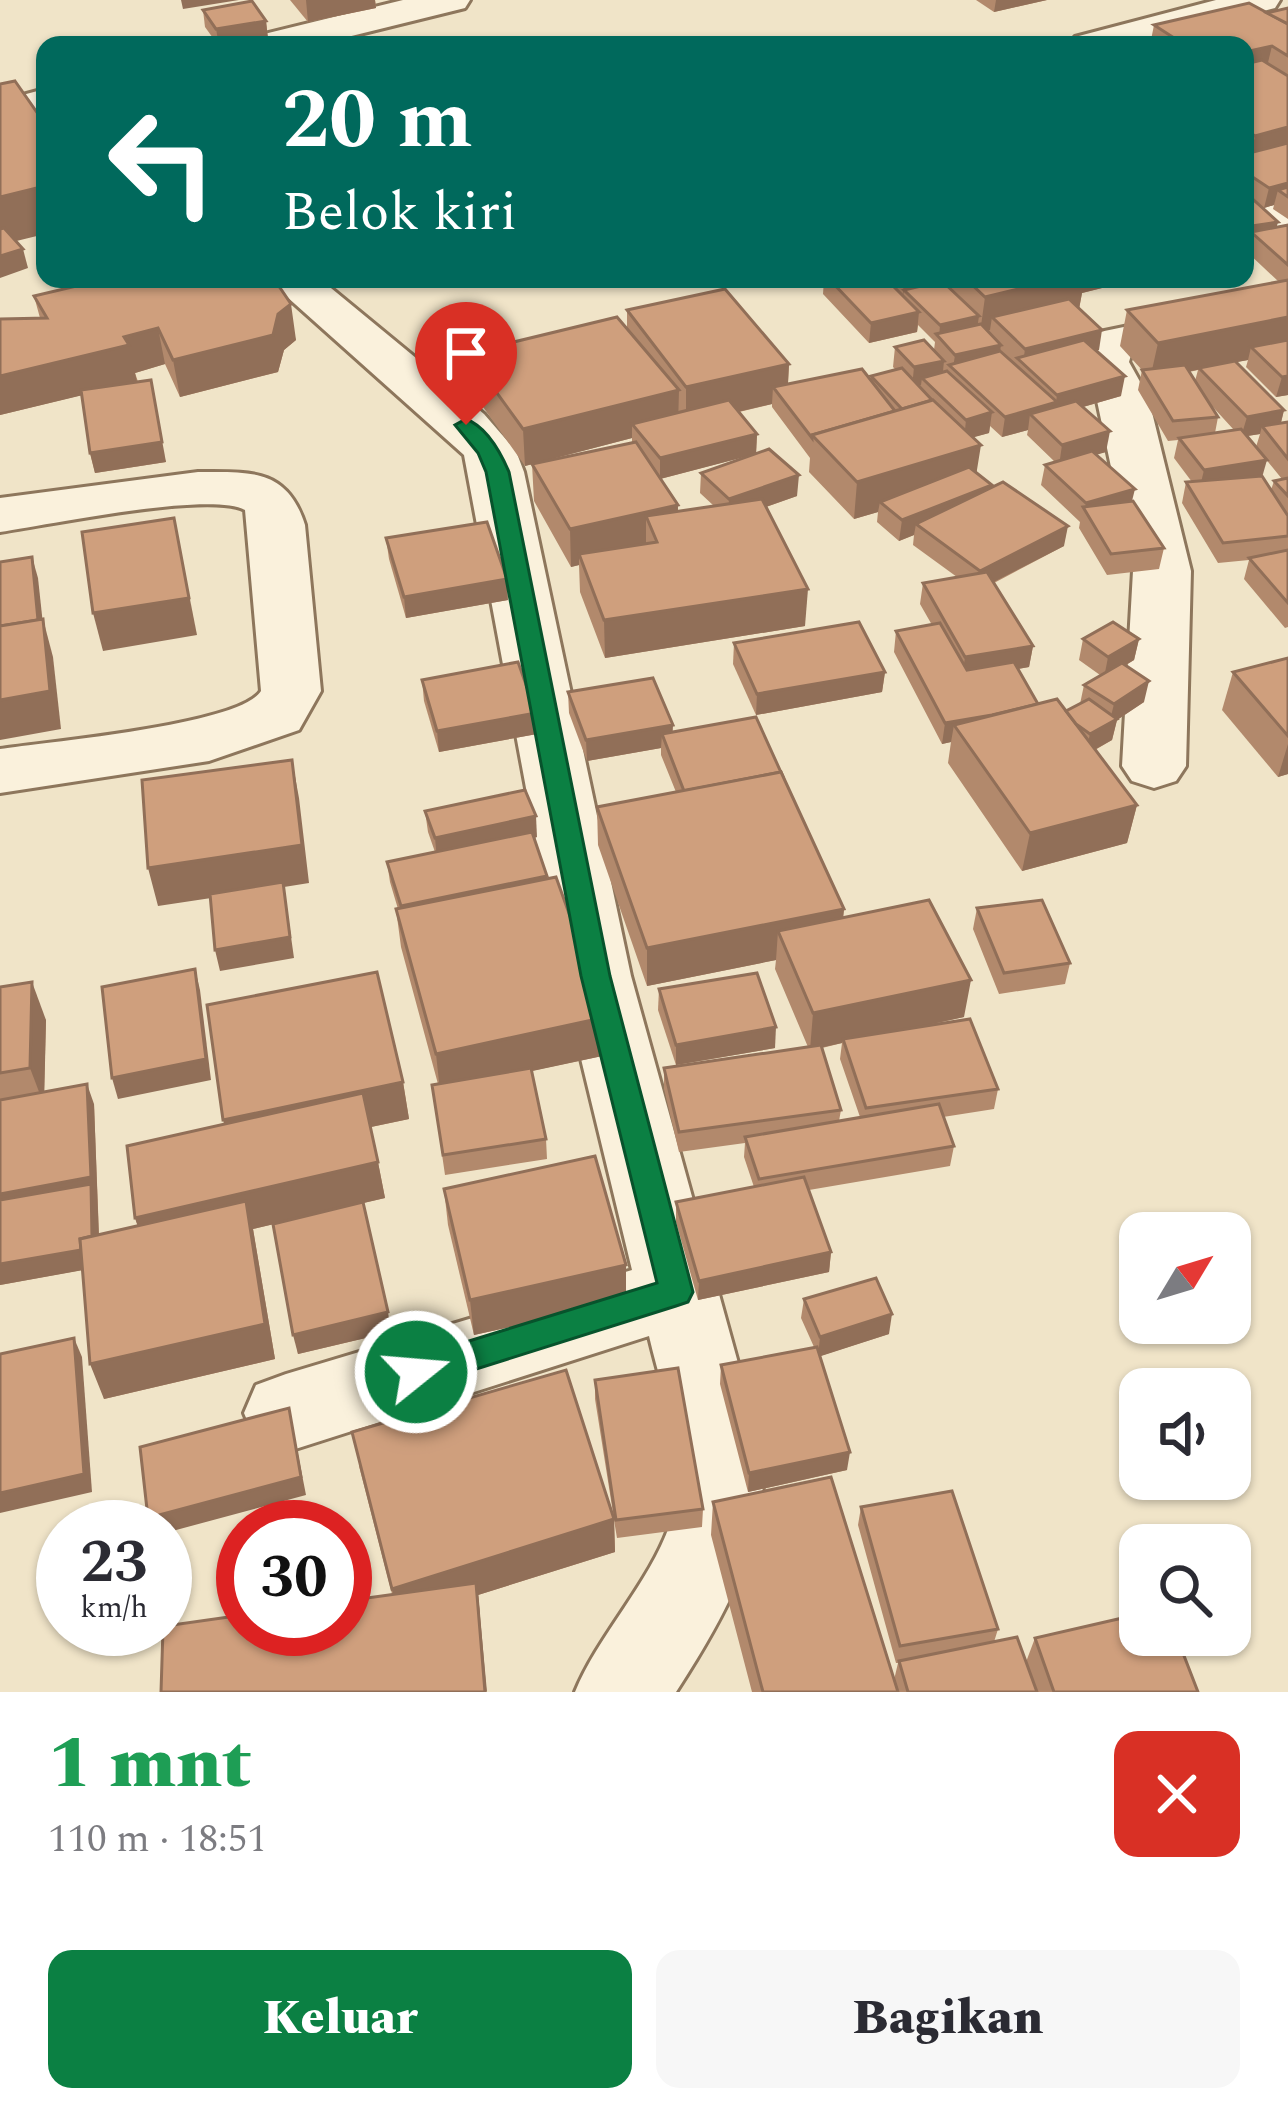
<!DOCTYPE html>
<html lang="id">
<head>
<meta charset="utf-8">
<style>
  body { margin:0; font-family:Spectral,serif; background:#f7f7f7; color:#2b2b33; height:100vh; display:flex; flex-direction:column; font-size:45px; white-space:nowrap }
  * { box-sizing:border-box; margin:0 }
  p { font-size:39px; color:#7c7c81 }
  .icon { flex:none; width:66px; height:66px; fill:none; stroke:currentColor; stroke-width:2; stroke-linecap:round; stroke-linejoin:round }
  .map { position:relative; height:1692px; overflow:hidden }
  .details { display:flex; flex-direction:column; background:#fff; flex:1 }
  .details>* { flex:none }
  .guide { position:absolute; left:36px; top:36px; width:1218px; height:252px; border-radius:24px; box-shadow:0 3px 9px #0004; background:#00695c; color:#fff; overflow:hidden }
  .needle { width:78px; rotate:52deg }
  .buttons { position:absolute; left:1119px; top:1212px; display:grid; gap:24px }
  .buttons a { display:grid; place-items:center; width:132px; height:132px; border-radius:24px; background:#fff; box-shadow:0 3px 9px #0004; font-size:60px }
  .speed { position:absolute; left:36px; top:1500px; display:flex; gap:24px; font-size:60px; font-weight:700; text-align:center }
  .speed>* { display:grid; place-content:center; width:156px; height:156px; border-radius:50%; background:#fff; box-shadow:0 3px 9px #0004; line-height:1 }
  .speed small { font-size:30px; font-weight:400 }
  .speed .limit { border:18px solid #d22; background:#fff; color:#111 }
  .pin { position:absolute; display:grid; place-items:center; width:102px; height:102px; color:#fff; margin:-123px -51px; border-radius:50% 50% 50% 0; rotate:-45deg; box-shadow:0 0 12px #0007 }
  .pin .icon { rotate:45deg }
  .me { position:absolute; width:132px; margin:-66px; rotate:73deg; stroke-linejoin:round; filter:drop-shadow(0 0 9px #0008) }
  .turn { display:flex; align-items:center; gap:42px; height:252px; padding:0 48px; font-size:54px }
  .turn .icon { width:156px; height:156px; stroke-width:2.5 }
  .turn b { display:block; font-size:84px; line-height:102px }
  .round { display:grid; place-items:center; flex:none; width:126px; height:126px; border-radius:24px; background:#f7f7f7 }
  .head { display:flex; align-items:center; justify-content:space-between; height:204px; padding:0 48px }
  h1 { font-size:72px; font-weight:800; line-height:90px; color:#1e9e55 }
  .button { display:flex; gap:24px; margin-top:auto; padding:24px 48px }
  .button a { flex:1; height:138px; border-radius:24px; background:#0b8043; color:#fff; font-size:48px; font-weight:800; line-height:138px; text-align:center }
  .button a+a { background:#f7f7f7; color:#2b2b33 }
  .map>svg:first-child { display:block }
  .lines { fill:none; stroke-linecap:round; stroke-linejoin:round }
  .street-casing { stroke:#8d765c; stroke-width:6 }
  .street { fill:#faf1dc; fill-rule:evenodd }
  .wall { fill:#b2896c; fill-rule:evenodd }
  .shaded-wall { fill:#916f58 }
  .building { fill:#cf9f7d; stroke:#916f58; stroke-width:3 }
  .route { fill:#0b8043; stroke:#07532c; stroke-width:3 }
</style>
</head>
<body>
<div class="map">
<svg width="1288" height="1692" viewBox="0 0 1288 1692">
  <rect width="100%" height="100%" fill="#f0e4c8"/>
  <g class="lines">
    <defs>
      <g id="street">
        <path d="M403,0H470L465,8L315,45H246L252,37Z"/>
        <path d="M1216,0H1280L1275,8L1135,45H1069L1075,37Z"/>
        <path d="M45,89V115L0,127V101Z"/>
        <path d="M1245,183L1261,187L1288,205V239L1272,235L1245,216Z"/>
        <path d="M267,279H320L484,414L516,451L524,472L631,976L764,1457C766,1544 722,1621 676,1692H575C607,1614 690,1547 678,1455C672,1415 658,1375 649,1336L286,1452L256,1441L244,1413L256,1385L286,1374L632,1270L561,976L464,455Z"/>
        <path d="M1288,293V323L1131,355L1129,362L1148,396L1191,571L1186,766L1176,781L1154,788L1132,781L1122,766L1133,571L1096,396L1079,362L1090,334Z"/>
        <path d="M198,472C250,472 287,468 305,525L321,691L299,730L209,761L0,793V749C46,742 240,725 261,691L245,510C209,491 48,525 0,532V498Z"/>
      </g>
    </defs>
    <!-- street casing -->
    <use href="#street" class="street-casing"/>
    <!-- street -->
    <use href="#street" class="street"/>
  </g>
  <!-- wall -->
  <g class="wall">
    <path d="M290,0H375L376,8L308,22Z"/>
    <path d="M976,0H1047L994,12Z"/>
    <path d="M1288,8V219L1273,209L1274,205L1264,208L1253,200L1277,227L1288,225V395L1276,397L1246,367L1248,360L1236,362L1284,410L1281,423L1288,422V627L1285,628L1244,579L1249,560L1218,563L1182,503L1186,482H1192L1174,458L1178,440L1168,441L1138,390L1142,370L1120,346L1127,310L1279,282L1246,251L1247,246H1245V45H1150L1154,25L1267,13ZM1198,370L1195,381L1189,372ZM1212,406L1234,430L1215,433L1218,417ZM1260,434L1256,447L1282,479L1274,481L1271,490L1262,476L1247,436Z"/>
    <path d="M203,10L266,21L268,39L232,45H218L205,27Z"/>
    <path d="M91,279H274L296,340L284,350L278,372L180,397L165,364L135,373L166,462L95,473L90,453L82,395L0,415V319L40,318L34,296L97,281Z"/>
    <path d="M824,279H1107L1106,287L1082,293L1079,309L1099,350H1095L1121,396L1083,407L1106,452L1096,454L1164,548L1159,569L1107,575L1079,528L1080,522L1041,485L1045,465L1055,462L1027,435L1028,430L1002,437L990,426L989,433L973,437L977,473L1064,546L994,583L1033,646L1029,667L1018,669L1038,704L1066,711L1080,704L1084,685L1100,675L1079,660L1083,639H1139L1134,660L1126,665L1144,702L1117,720L1112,740L1095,750L1137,805L1127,843L1022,871L948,763L951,742L942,744L894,652L896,631L932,625L920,604L923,583L957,577L913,545L914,535L899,541L877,522L878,512L854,519L809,472L810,458L772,407V404L739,412L757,434L756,454L797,496L766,507L805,626L605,658L580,592L579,565L571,567L534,501L532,464L632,443V438L525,466L471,390L468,353L627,328V310L789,364L788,384L871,381V376L896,370L893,367L895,347L934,350L935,342L918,325L917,332L869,343L823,294ZM751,455L701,473L700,493L714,506L678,511V505L660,479Z"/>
    <path d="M386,538L508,600L406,618L389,559Z"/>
    <path d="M734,643L885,672L882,692L756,715L733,664Z"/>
    <path d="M1288,658V774L1278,777L1222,710L1233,672Z"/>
    <path d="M422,680L537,734L439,752L424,701Z"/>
    <path d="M568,692L673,732L844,909L843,918L964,1017L920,1027L998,1089L994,1109L943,1117L954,1146L950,1166L809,1190L831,1252L829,1272L698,1300L676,1222V1202L754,1187L744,1157L745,1143L679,1152L664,1089V1068L808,1047L775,969L776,960L647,986L598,845L597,807L676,792L661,755V748L587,761L569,713ZM842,1043L840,1059L860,1117L839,1121L841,1110L822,1048Z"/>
    <path d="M425,811L537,837L534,838L607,1055L531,1071L546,1139L547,1159L445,1175L432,1085L438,1084L401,947L396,909H398L390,882L387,862L435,852L428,832Z"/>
    <path d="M977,908L1070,963L1065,984L999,994L973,929Z"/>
    <path d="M0,987L46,1020L44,1092L94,1104L99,1235L138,1226L135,1218L225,1124L403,1082L409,1119L371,1127L385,1198L363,1203L391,1332L298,1354L274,1224L253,1229L275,1359L104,1399L82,1270L0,1285Z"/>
    <path d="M659,989L775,1048L676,1065L658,1010Z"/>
    <path d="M444,1189L626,1265V1301L474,1335L448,1225Z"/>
    <path d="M804,1299L889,1334L820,1356L847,1470L748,1492L720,1384L721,1365L814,1347L801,1318Z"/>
    <path d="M595,1380L703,1509L702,1527L617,1538L614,1520L615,1552L478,1595L480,1614L392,1594L359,1466L614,1519L595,1399Z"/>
    <path d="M713,1502L894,1680L898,1663H896L858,1525L861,1507L998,1629L994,1642L1026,1662L1035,1638L1198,1692H752L711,1535Z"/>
  </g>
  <!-- shaded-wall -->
  <g class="shaded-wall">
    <path d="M181,0H239L183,9Z"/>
    <path d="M306,0H375L376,8L308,22Z"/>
    <path d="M996,0H1047L994,12Z"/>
    <path d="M266,21L268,39L232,45H219L216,29Z"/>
    <path d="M1272,46L1264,79L1245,83V52Z"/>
    <path d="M1288,127V159L1247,170L1255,136Z"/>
    <path d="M1288,183V197L1278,190L1274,205L1264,208L1269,188Z"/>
    <path d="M45,186V221L43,219L45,234L0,245V197Z"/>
    <path d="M1278,222L1273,241L1251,232L1247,246H1245V227Z"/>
    <path d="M23,249L28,268L0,278V256Z"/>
    <path d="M918,279H935L933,295L904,290L902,302L904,282Z"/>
    <path d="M1060,279H1107L1106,287L1082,293L1079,309L992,317L990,330L980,333L985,297Z"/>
    <path d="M291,304L296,340L284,350L278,372L180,397L173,360L278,314Z"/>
    <path d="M919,312L917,332L869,343L871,323Z"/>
    <path d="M979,316L976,336L939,338L940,325Z"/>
    <path d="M1288,317V352L1251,347L1248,360L1150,379L1158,343Z"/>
    <path d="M158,328L165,364L135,373L137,382L0,415V376Z"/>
    <path d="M1102,330L1099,350L1028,368L1023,363L1025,349Z"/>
    <path d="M1001,345L998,365L953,368L955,355Z"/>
    <path d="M944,361L942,381L922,378L921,385L912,388L914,367Z"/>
    <path d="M789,364L787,400L773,387L772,404L686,424V387Z"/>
    <path d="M1125,376L1121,396L1055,415L1030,414L1028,430L1002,437L1005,417L1056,402L1057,395Z"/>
    <path d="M1288,376V395L1276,397L1282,377Z"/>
    <path d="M151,380L166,462L95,473L90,453Z"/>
    <path d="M679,390L678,426L632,424V438L525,466L523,429Z"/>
    <path d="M1284,410L1279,430L1262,426L1260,434L1241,437L1247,417Z"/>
    <path d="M992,412L989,433L964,440L966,420Z"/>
    <path d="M1110,431L1106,452L1059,466L1062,445Z"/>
    <path d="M757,434L756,454L660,479V458Z"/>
    <path d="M981,445L975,482L880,502L878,512L854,519L857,482Z"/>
    <path d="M1267,460L1261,481L1199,491L1204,470Z"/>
    <path d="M799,475L797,496L728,520L729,499Z"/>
    <path d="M992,485L989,506L916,524L914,535L899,541L902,520Z"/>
    <path d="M1135,489L1130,509L1085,511L1086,503Z"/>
    <path d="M678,505L677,543L657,542L646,516V550L579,554V565L571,567L570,529Z"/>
    <path d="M174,518L197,635L103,651L93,613Z"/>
    <path d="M1068,526L1064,546L976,591L980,571Z"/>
    <path d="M32,557L38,578L45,643L39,622Z"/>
    <path d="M507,579L508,600L406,618L404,597Z"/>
    <path d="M808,589L805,626L605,658L604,620Z"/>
    <path d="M43,619L53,657L61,729L0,740V700Z"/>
    <path d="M1139,639L1134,660L1104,678L1108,657Z"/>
    <path d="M1033,646L1029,667L962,678L965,657Z"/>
    <path d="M885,672L882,692L756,715L757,694Z"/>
    <path d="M1149,681L1144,702L1117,720L1112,740L1085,755L1090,734L1109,724L1114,704Z"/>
    <path d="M1040,707L954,725L951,742L942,744L945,723Z"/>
    <path d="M536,713L537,734L439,752L437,731Z"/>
    <path d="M673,725L672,746L662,734L661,748L587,761L586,740Z"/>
    <path d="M1288,744V774L1278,777Z"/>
    <path d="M292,760L299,798L309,883L284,887L294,958L220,971L215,950L284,887L158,906L148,868Z"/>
    <path d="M1137,805L1127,843L1022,871L1030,833Z"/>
    <path d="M536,816L537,837L437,859L435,838Z"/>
    <path d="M547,876L548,897L404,927L401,906Z"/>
    <path d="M844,909L840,947L778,931L776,960L647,986V948Z"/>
    <path d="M195,969L200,990L211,1080L118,1099L112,1078Z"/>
    <path d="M971,980L964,1017L844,1043L843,1039L842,1043L810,1050L813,1013Z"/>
    <path d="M32,982L46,1020L44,1105L30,1068Z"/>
    <path d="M606,1017L607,1055L440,1091L436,1054Z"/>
    <path d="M776,1027L775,1048L676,1065V1045Z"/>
    <path d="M403,1082L409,1119L233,1156L223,1120Z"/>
    <path d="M87,1084L94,1104L100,1267L0,1285V1194Z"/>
    <path d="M378,1162L385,1198L253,1229L275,1359L104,1399L90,1364L147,1254L135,1218Z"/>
    <path d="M831,1252L829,1272L698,1300L699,1281Z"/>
    <path d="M626,1265V1301L474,1335L470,1300Z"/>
    <path d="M388,1312L391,1332L298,1354L293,1335Z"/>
    <path d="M892,1314L889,1334L818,1357L820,1337Z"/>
    <path d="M74,1338L82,1357L92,1492L0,1513V1493Z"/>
    <path d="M289,1408L306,1495L165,1533V1527H152L148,1518Z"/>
    <path d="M850,1452L847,1470L748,1492L749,1473Z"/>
    <path d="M614,1519L615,1552L478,1595L487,1692L398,1621L392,1589Z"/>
  </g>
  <!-- building -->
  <g class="building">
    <path d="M252,1L266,21L216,29L203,10Z"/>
    <path d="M1249,3L1288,24V56L1272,46L1245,52V45H1185L1154,25Z"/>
    <path d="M1288,8V24L1267,13Z"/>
    <path d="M1262,60L1288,76V127L1255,136L1245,129V64Z"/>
    <path d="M15,81L45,124V186L0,197V84Z"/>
    <path d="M1288,143V183L1269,188L1245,172V154Z"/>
    <path d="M1288,187V197L1278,190Z"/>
    <path d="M1245,194H1247L1278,222L1245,227Z"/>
    <path d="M1288,225V265L1251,232Z"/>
    <path d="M4,228L23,249L0,256V229Z"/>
    <path d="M106,279H274L291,304L278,314L273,335L173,360L158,328L124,337L129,345L0,376V319L47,318L34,296Z"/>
    <path d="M829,279H886L919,312L871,323Z"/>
    <path d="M966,279H1060L985,297Z"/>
    <path d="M1288,280V317L1158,343L1127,310Z"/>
    <path d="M942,281L979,316L940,325L904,290Z"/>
    <path d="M725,289L789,364L686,387L627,310Z"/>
    <path d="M1069,299L1102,330L1025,349L992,317Z"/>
    <path d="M617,317L679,390L523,429L468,353Z"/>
    <path d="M981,324L1001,345L955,355L936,334Z"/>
    <path d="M924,340L944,361L914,367L895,347Z"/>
    <path d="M1084,340L1125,376L1057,395L1017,358Z"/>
    <path d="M1288,340V376L1282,377L1251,347Z"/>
    <path d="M1000,351L1057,402L1005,417L949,365Z"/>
    <path d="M1235,361L1284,410L1247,417L1199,368Z"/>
    <path d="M1185,365L1218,417L1173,421L1142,370Z"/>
    <path d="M902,368L932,400L902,409L871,376Z"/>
    <path d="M862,369L895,411L812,435V438L773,387Z"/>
    <path d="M947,371L992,412L966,420L922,378Z"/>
    <path d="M151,380L162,442L90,453L81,390Z"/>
    <path d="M729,400L757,434L660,458L632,424Z"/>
    <path d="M933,400L981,445L857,482L812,435Z"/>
    <path d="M1076,401L1110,431L1062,445L1030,414Z"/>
    <path d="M1288,422V459L1262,426Z"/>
    <path d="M1241,429L1267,460L1204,470L1179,438Z"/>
    <path d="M636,442L678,505L570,529L532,464Z"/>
    <path d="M769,449L799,475L729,499L701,473Z"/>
    <path d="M1092,451L1135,489L1086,503L1045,465Z"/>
    <path d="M969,467L992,485L902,520L880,502Z"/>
    <path d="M1262,476L1288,516V536L1223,543L1186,482Z"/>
    <path d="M1288,478V496L1274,481Z"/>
    <path d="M1003,482L1068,526L980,571L916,524Z"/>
    <path d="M762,499L808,589L604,620L579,554L657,542L646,516Z"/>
    <path d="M1133,501L1164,548L1111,554L1083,507Z"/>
    <path d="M174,518L189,598L93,613L82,532Z"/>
    <path d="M487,522L507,579L404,597L386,538Z"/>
    <path d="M1288,550V603L1249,558Z"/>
    <path d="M32,557L38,620L0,626V562Z"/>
    <path d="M987,572L1033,646L965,657L923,583Z"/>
    <path d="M43,619L50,691L0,700V626Z"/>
    <path d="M859,622L885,672L757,694L734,643Z"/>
    <path d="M1113,622L1139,639L1108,657L1083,639Z"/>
    <path d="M940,623L967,670L1014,662L1038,704L992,715L945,723L896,631Z"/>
    <path d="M1288,658V736L1233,672Z"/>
    <path d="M518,662L536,713L437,731L422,680Z"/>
    <path d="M1122,663L1149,681L1114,704L1084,685Z"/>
    <path d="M653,678L673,725L586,740L568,692Z"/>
    <path d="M1057,699L1137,805L1030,833L954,725Z"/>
    <path d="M1089,699L1117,719L1090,734L1076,724L1066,711Z"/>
    <path d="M756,717L784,779L781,772L684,791L662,734Z"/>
    <path d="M292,760L302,845L148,868L142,780Z"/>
    <path d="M781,772L844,909L647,948L597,807Z"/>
    <path d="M525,790L536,816L435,838L425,811Z"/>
    <path d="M532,832L547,876L401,906L387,862Z"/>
    <path d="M556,877L606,1017L436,1054L396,909Z"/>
    <path d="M283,882L290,937L215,950L210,894Z"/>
    <path d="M929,900L971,980L813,1013L778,931Z"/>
    <path d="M1042,900L1070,963L1004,973L977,908Z"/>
    <path d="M195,969L206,1059L112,1078L102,987Z"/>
    <path d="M377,972L403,1082L223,1120L207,1005Z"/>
    <path d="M757,973L776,1027L676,1045L659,989Z"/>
    <path d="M32,982L30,1068L0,1073V987Z"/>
    <path d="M970,1019L998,1089L866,1108L843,1039Z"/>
    <path d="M821,1045L841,1110L679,1132L664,1068Z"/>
    <path d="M531,1068L546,1139L443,1155L432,1085Z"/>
    <path d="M87,1084L91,1177L0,1194V1100Z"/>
    <path d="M363,1093L378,1162L135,1218L127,1146Z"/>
    <path d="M939,1104L954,1146L759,1179L745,1137Z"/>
    <path d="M595,1156L626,1265L470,1300L444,1189Z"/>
    <path d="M804,1177L831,1252L699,1281L676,1202Z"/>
    <path d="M91,1184L92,1236L80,1239L81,1250L0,1264V1200Z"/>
    <path d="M246,1201L265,1324L90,1364L80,1239Z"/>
    <path d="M363,1202L388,1312L293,1335L273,1224Z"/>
    <path d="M876,1278L892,1314L820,1337L804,1299Z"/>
    <path d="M74,1338L84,1474L0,1493V1354Z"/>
    <path d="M817,1347L850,1452L749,1473L721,1365Z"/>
    <path d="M678,1368L703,1509L616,1520L595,1380Z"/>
    <path d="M566,1370L614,1519L392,1589L352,1432Z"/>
    <path d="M289,1408L301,1477L148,1518L140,1447Z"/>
    <path d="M831,1477L898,1692H763L713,1502Z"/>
    <path d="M952,1491L998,1629L900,1646L861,1507Z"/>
    <path d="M476,1583L485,1692H161L163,1629H165V1626L243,1615V1629H345V1601Z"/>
    <path d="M1140,1614V1635H1176L1198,1692H1054L1035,1638Z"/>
    <path d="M1017,1637L1037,1692H908L899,1661Z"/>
  </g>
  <!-- route -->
  <path class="route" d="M466,419C487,427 500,451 509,472L610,976L693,1292L688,1302L676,1306L416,1388L404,1384L399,1372L404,1361L657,1283L581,976L486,472L478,453L455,425Z"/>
</svg>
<div class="buttons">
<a><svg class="needle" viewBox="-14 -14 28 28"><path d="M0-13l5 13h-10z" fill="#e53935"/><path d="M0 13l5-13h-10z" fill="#7c7c81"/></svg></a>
<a><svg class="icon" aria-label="sound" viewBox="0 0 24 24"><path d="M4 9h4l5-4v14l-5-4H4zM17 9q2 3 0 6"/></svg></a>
<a><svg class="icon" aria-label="search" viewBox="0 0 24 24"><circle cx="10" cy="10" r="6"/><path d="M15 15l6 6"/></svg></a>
</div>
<div class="speed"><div>23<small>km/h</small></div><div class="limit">30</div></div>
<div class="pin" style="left:466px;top:425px;background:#d93025"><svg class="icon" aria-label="arrive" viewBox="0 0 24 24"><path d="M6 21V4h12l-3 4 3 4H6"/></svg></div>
<svg class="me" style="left:416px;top:1372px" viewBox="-20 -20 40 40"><circle r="17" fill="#0b8043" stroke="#fff" stroke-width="3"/><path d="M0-11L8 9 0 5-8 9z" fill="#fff"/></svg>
<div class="guide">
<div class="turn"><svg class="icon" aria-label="left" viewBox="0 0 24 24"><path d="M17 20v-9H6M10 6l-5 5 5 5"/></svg><div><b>20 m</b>Belok kiri</div></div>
</div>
</div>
<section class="details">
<div class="head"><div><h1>1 mnt</h1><p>110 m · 18:51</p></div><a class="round" style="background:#d93025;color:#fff"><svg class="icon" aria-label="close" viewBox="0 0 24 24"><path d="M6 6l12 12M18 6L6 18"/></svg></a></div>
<div class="button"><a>Keluar</a><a>Bagikan</a></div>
</section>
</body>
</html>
